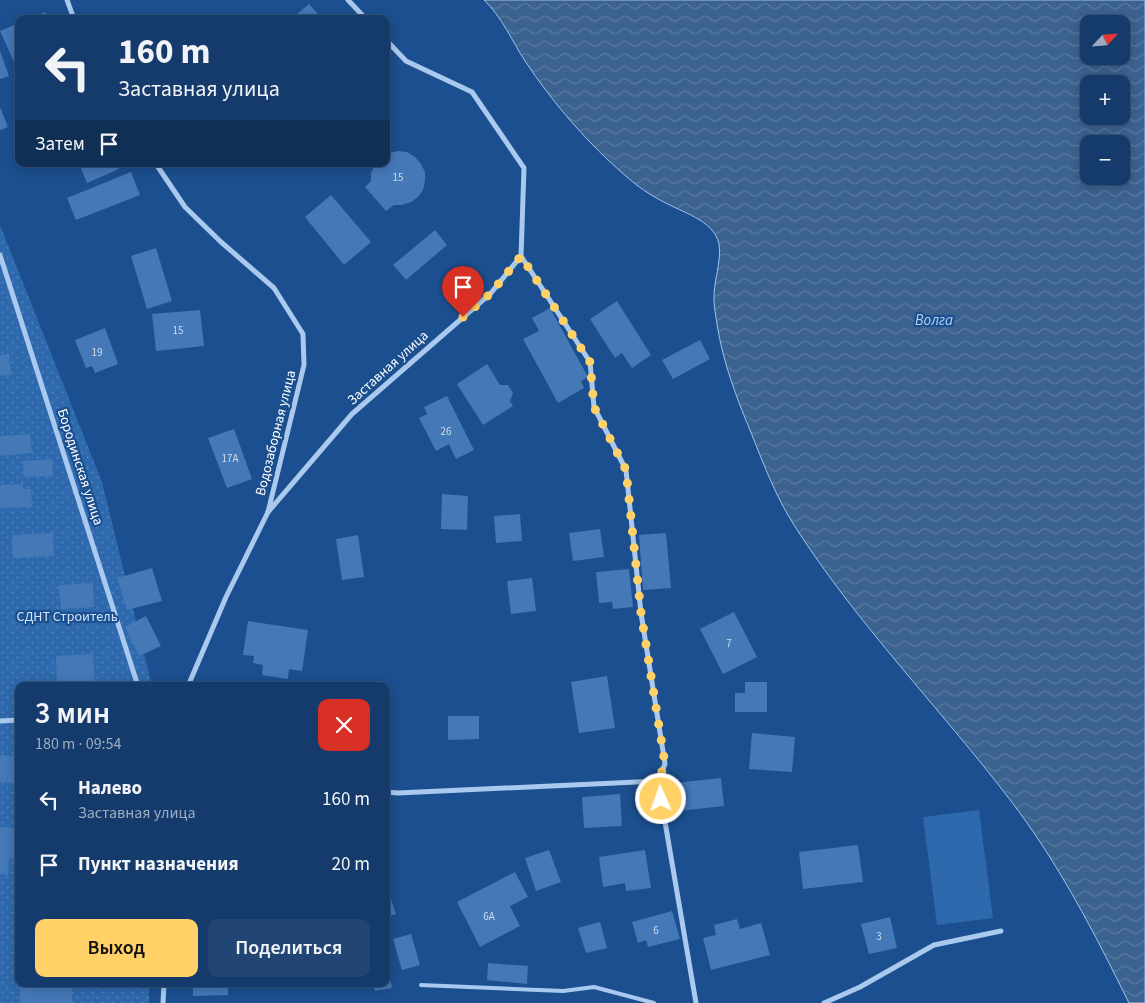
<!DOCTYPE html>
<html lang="ru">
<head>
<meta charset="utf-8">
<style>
  body { margin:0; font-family:"Source Sans 3",sans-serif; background:#214673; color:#f1f3f6; height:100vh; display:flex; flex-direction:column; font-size:19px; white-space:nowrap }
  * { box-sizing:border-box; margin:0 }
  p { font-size:16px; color:#9dadc1 }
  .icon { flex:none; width:28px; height:28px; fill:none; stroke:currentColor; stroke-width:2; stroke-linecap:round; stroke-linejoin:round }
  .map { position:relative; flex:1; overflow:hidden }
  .panel { position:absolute; left:15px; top:682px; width:375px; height:305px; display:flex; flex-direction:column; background:#143b6b; border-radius:10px; box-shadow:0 2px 12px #0003,0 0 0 1px #33557e }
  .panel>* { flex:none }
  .guide { position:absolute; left:15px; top:15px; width:375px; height:152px; border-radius:10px; box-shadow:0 2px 12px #0003,0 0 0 1px #33557e; background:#143b6b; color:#f1f3f6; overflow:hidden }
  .needle { width:32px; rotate:64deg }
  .tools { position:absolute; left:1080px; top:15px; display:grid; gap:10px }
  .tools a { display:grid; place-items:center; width:50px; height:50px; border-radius:10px; background:#143b6b; box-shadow:0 2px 12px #0003,0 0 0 1px #33557e; font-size:25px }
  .pin { position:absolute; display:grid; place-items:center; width:42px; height:42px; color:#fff; margin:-51px -21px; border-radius:50% 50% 50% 0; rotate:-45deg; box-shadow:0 0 5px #0007 }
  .pin .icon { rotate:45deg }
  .me { position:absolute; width:55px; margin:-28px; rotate:358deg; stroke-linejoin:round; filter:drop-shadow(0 0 4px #0008) }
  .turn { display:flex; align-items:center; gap:18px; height:105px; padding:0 20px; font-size:22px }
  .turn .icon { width:65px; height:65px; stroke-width:2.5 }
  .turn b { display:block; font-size:35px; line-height:42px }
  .then { display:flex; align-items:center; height:48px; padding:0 20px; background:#0003; gap:10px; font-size:19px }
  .round { display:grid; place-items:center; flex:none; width:52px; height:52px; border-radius:10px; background:#214673 }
  .overview { display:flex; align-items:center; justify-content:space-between; height:85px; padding:0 20px }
  h1 { font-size:30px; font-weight:600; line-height:38px }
  .action { display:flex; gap:10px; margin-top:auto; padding:10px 20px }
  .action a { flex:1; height:58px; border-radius:10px; background:#ffd166; color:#111; font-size:20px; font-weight:600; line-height:58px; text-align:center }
  .action a+a { background:#214673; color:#f1f3f6 }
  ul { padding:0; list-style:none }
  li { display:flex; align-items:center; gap:15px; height:65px; padding:0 20px }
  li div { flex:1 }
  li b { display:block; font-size:19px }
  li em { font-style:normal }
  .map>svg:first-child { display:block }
  .grass { fill:url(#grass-dots) }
  .pitch { fill:#2e69ad }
  .water { fill:url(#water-waves); stroke:#9cc4f0; fill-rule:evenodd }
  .building { fill:#4478b7 }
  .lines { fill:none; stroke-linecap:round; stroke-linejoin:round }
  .service { stroke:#a9c9ee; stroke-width:4 }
  .minor { stroke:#a9c9ee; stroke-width:5 }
  .route { stroke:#ffd166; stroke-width:9; stroke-dasharray:0 16.2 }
  .labels { text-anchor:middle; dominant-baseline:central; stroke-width:4.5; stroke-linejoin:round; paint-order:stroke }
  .number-label { font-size:11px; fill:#d0dded }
  .street-label { font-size:14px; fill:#fff; stroke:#1b4f8f }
  .park-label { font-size:14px; fill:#cfe3fa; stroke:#1b4f8f }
  .water-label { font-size:15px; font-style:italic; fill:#b5d3f5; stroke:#1b4f8f }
</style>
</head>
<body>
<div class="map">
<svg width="1145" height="1003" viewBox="0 0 1145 1003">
  <defs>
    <pattern id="grass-dots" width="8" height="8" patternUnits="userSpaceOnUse" patternTransform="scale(1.25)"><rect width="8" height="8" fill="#2e69ad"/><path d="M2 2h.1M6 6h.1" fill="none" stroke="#4d80b9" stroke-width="1.8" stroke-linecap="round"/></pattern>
    <pattern id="water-waves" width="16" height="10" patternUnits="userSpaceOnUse" patternTransform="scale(1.25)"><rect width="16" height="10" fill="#3c6290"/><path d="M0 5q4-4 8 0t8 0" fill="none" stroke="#597aa1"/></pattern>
  </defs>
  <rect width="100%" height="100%" fill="#1b4f8f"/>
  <!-- grass -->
  <path class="grass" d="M0,225L102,482L152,686H19V984H149V1003H0Z"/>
  <!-- pitch -->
  <path class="pitch" d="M979,810L993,918L937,925L923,817Z"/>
  <!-- water -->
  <path class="water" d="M484,0H1145V1003H1129C1094,932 1059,864 1011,801C940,708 857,624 794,525C776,497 764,465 752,435C737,399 723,363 717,324C716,316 714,308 714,300C713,283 722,260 719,244C714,220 681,212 662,201C650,195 637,186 627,177C588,144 553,103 525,61C512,41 502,17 484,0ZM1089,24H1121V56H1089ZM1089,84H1121V116H1089ZM1089,144H1121V176H1089Z"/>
  <!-- building -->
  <g class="building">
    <path d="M309,4L322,19H291Z"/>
    <path d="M45,12L48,19H29Z"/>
    <path d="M19,23V73L0,31Z"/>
    <path d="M0,51L9,76L0,79Z"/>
    <path d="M0,107L8,127L0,130Z"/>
    <path d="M398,151L407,152L415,157L421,164L425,172V181L423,190L418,197L411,202L402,205H394L386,211L365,187L371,181V173L375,164H386V154Z"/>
    <path d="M79,164H116L119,169L87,183Z"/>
    <path d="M131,172L140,195L76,220L67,198Z"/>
    <path d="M331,195L371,242L344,265L305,217Z"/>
    <path d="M435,230L447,245L406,280L393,265Z"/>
    <path d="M156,248L172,301L147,309L131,256Z"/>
    <path d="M617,301L651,355L632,368L622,353L615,358L590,319Z"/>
    <path d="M550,308L588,377L581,381L584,388L558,403L523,339L539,331L532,318Z"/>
    <path d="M200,310L204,346L156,351L152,314Z"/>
    <path d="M105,328L118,364L95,373L92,366L86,368L75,340Z"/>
    <path d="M700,340L710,359L673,379L662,360Z"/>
    <path d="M9,354L11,375L0,376V355Z"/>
    <path d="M487,364L500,385H508L513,393L510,401L513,406L483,425L457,384Z"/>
    <path d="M447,396L474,450L456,459L449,444L436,451L419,418L427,414L424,407Z"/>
    <path d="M234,429L252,479L227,488L208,438Z"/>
    <path d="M30,434L32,453L0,456V436Z"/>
    <path d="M52,459L53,476L24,477L23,461Z"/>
    <path d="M23,484V489H31L32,507L0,508V485Z"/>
    <path d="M442,494L468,496L467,530L441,529Z"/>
    <path d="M520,514L522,541L496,543L494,516Z"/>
    <path d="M600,529L604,557L573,561L569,533Z"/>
    <path d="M53,533L54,556L13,558L12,535Z"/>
    <path d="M666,533L671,588L643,590L639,535Z"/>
    <path d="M358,535L364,577L342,580L336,539Z"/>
    <path d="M152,568L162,601L127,610L117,578Z"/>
    <path d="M629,569L633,607L613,609L612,602L599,603L596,572Z"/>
    <path d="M532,578L536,611L511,614L507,581Z"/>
    <path d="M93,583L94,607L61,609L59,585Z"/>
    <path d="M734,612L757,657L723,674L700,629Z"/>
    <path d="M146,616L161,646L139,656L125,627Z"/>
    <path d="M248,621L308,630L302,671L289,669L288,679L262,675L263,665L253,663L254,656L243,655Z"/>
    <path d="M93,654L95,685L57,686L56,656Z"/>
    <path d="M607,676L615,728L579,733L571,682Z"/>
    <path d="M745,682H767V712H735V693H745Z"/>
    <path d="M448,716H479V739L448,740Z"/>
    <path d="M752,733L795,737L792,772L749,769Z"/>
    <path d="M0,755L16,756L14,783L0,782Z"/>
    <path d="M721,778L724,806L678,811L675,783Z"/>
    <path d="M620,794L622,826L584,828L582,797Z"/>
    <path d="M0,827L19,829V859L9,858L8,875L0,874Z"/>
    <path d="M858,845L863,882L803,889L799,852Z"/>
    <path d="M549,850L561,882L536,891L525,858Z"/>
    <path d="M645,850L651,888L626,891L625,883L603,887L599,857Z"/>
    <path d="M515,872L528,897L510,906L520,926L480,947L457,902Z"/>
    <path d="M386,885L396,914L386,917Z"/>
    <path d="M672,911L680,939L648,947L646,940L638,943L632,922Z"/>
    <path d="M890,917L897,948L869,954L861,924Z"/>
    <path d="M737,919L740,929L761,923L770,955L711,970L703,938L716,935L714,925Z"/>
    <path d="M600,922L607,948L586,953L578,928Z"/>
    <path d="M411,934L420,965L402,970L393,939Z"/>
    <path d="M386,959L392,988L375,991L374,984H386Z"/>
    <path d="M488,963L528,966L527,984L487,980Z"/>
    <rect x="20" y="984" width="52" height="19"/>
    <path d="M193,984H228V995L193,996Z"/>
  </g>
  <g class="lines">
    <!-- service -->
    <path class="service" d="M421,985L563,991L594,987L654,1003"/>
    <!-- minor -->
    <g class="minor">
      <path d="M67,0L74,19"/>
      <path d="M348,0L366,19"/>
      <path d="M156,164L185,207L221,242L274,288L303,334L304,365L268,512L226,597L188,686"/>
      <path d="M0,255L137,683L139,686"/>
      <path d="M521,256L590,362L594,407L626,470L641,613L665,764L658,781L696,1003"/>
      <path d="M268,512L352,414L491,293L521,256L524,168L472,92L406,61L386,40"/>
      <path d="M0,721L19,720"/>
      <path d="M386,792L398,793L658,781"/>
      <path d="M163,1003L164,984"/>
      <path d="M824,1003L860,987L934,945L1001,931"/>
    </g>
  </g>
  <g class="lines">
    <!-- route -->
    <path class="route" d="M463,317L491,293L521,256L590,362L594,407L626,470L641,613L665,764L658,781L661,799"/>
  </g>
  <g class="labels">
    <!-- number labels -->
    <g class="number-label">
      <text x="398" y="177">15</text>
      <text x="178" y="330">15</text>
      <text x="97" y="352">19</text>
      <text x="446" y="431">26</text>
      <text x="230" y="458">17А</text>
      <text x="729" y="643">7</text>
      <text x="489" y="916">6А</text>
      <text x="656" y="930">6</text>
      <text x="879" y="936">3</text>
    </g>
    <!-- street labels -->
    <g class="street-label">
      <text transform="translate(388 368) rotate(-42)">Заставная улица</text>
      <text transform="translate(276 433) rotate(-76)">Водозаборная улица</text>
      <text transform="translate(80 467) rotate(72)">Бородинская улица</text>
    </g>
    <!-- park labels -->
    <g class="park-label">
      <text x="67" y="617">СДНТ Строитель</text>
    </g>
    <!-- water labels -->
    <g class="water-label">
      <text x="934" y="320">Волга</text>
    </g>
  </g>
</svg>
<div class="tools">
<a><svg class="needle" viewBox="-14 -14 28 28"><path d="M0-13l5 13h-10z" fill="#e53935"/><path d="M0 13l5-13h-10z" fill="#9dadc1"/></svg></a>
<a>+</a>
<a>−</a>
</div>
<div class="pin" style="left:463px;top:317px;background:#d93025"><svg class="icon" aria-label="arrive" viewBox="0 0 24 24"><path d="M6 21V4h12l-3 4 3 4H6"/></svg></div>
<svg class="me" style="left:661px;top:799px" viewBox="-20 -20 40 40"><circle r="17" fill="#ffd166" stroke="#fff" stroke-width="3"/><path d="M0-11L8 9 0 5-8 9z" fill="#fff"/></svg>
<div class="guide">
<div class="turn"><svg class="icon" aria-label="left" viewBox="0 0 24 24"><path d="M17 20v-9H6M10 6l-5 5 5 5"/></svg><div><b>160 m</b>Заставная улица</div></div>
<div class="then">Затем<svg class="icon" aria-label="arrive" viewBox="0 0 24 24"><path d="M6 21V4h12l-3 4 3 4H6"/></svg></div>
</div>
<section class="panel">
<div class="overview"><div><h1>3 мин</h1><p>180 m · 09:54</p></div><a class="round" style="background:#d93025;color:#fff"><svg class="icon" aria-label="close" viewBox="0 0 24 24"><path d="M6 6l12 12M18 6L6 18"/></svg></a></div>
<ul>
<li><svg class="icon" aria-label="left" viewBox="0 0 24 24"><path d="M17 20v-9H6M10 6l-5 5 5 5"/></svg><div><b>Налево</b><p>Заставная улица</p></div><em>160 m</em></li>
<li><svg class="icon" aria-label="arrive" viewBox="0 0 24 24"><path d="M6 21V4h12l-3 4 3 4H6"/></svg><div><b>Пункт назначения</b></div><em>20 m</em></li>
</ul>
<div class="action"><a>Выход</a><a>Поделиться</a></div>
</section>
</div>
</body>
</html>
